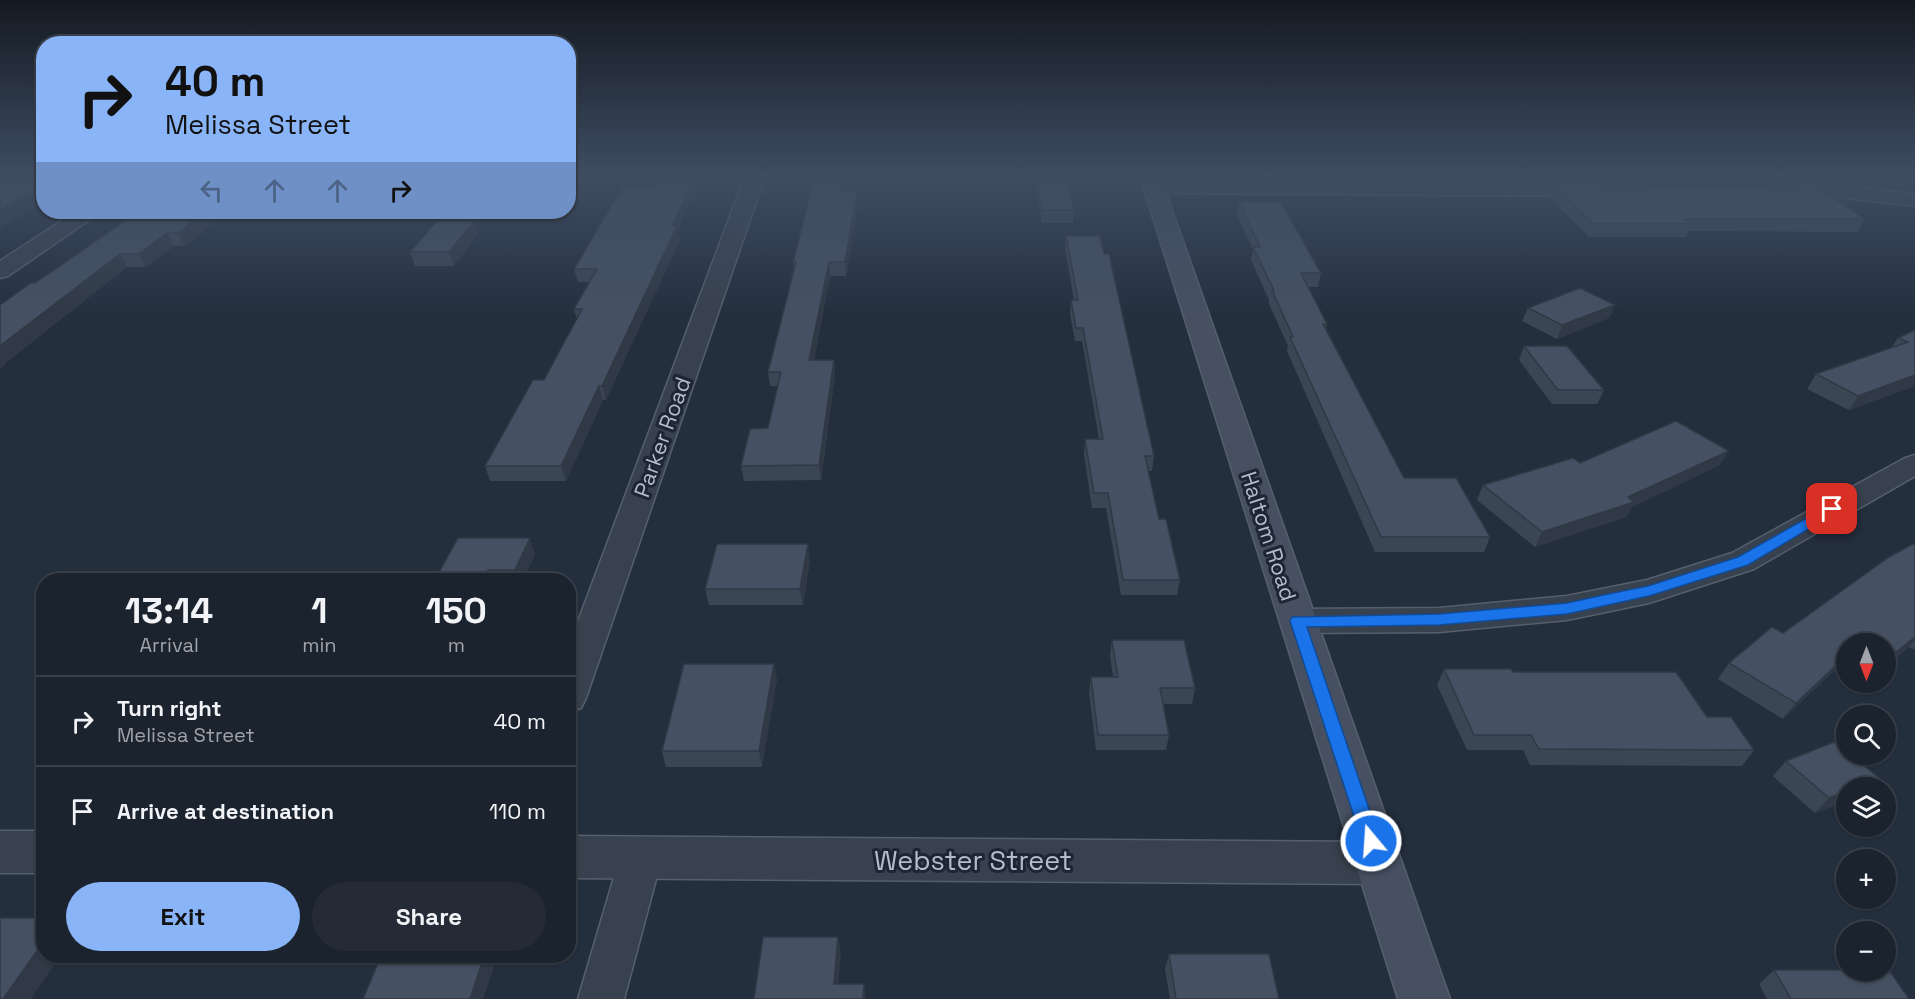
<!DOCTYPE html>
<html lang="en">
<head>
<meta charset="utf-8">
<style>
  body { margin:0; font-family:"Space Grotesk",sans-serif; background:#242b36; color:#f1f3f6; height:100vh; display:flex; flex-direction:column; font-size:22px; white-space:nowrap }
  * { box-sizing:border-box; margin:0 }
  p { font-size:20px; color:#a0a4aa }
  .icon { flex:none; width:33px; height:33px; fill:none; stroke:currentColor; stroke-width:2; stroke-linecap:round; stroke-linejoin:round }
  .map { position:relative; flex:1; overflow:hidden }
  .sheet { position:absolute; left:36px; top:573px; width:540px; height:390px; display:flex; flex-direction:column; background:#1b232e; border-radius:24px; box-shadow:0 2px 4px #0004,0 0 0 2px #39404a }
  .sheet>* { flex:none }
  .hud { position:absolute; left:36px; top:36px; width:540px; height:183px; border-radius:24px; box-shadow:0 2px 4px #0004,0 0 0 2px #39404a; background:#8ab4f8; color:#111; overflow:hidden }
  .needle { width:39px; rotate:180deg }
  .tools { position:absolute; left:1836px; top:633px; display:grid; gap:12px }
  .tools a { display:grid; place-items:center; width:60px; height:60px; border-radius:50%; background:#1b232e; box-shadow:0 2px 4px #0004,0 0 0 2px #39404a; font-size:30px }
  .pin { position:absolute; display:grid; place-items:center; width:51px; height:51px; color:#fff; margin:-26px; border-radius:12px; box-shadow:0 3px 9px #0006 }
  .me { position:absolute; width:66px; margin:-33px; rotate:342deg; stroke-linejoin:round; filter:drop-shadow(0 0 4px #0008) }
  .turn { display:flex; align-items:center; gap:21px; height:126px; padding:0 30px; font-size:27px }
  .turn .icon { width:78px; height:78px; stroke-width:2.5 }
  .turn b { display:block; font-size:42px; line-height:51px }
  .lanes { display:flex; align-items:center; height:57px; padding:0 30px; background:#0003; justify-content:center; gap:30px; direction:ltr }
  .lanes .off { opacity:.35 }
  .eta { display:flex; justify-content:space-evenly; align-items:center; height:102px; text-align:center }
  .eta b { font-size:36px; font-weight:800; line-height:42px }
  .primary-button { display:flex; gap:12px; margin-top:auto; padding:12px 30px }
  .primary-button a { flex:1; height:69px; border-radius:36px; background:#8ab4f8; color:#111; font-size:24px; font-weight:800; line-height:69px; text-align:center }
  .primary-button a+a { background:#242b36; color:#f1f3f6 }
  ul { padding:0; list-style:none }
  li { display:flex; align-items:center; gap:18px; height:90px; padding:0 30px; border-top:2px solid #39404a }
  li div { flex:1 }
  li b { display:block; font-size:22px }
  li em { font-style:normal }
  .map>svg:first-child { display:block }
  .lines { fill:none; stroke-linecap:round; stroke-linejoin:round }
  .minor-casing { stroke:#565f6c; stroke-width:3 }
  .tertiary-casing { stroke:#565f6c; stroke-width:3 }
  .secondary-casing { stroke:#565f6c; stroke-width:3 }
  .minor { fill:#38414e; fill-rule:evenodd }
  .tertiary { fill:#38414e; fill-rule:evenodd }
  .secondary { fill:#465061; fill-rule:evenodd }
  .wall { fill:#3b4654 }
  .shaded-wall { fill:#303945 }
  .building { fill:#455162; stroke:#303945; stroke-width:1.5 }
  .route { fill:#1a73e8; stroke:#114b97; stroke-width:1.5 }
  .labels { text-anchor:middle; dominant-baseline:central; stroke-width:6; stroke-linejoin:round; paint-order:stroke }
  .street-label { font-size:22px; fill:#b4bcc9; stroke:#1d2633 }
  .near-street-label { font-size:27px; fill:#b4bcc9; stroke:#1d2633 }
</style>
</head>
<body>
<div class="map">
<svg width="1915" height="999" viewBox="0 0 1915 999">
  <rect width="100%" height="100%" fill="#242f3e"/>
  <g class="lines">
    <defs>
      <g id="minor">
        <path d="M745,176H765L586,698L581,708L568,712V648Z"/>
        <path d="M1154,183L1592,184L1599,186L1602,190L1599,194L1592,196L1147,193L1144,189L1147,185Z"/>
        <path d="M1781,184L1837,185L1915,194V206L1837,197L1774,194L1771,190L1774,186Z"/>
        <path d="M75,212H98L95,216L8,276L0,278V261Z"/>
        <path d="M1915,455V476L1754,569L1649,603L1567,620L1439,632L1297,633L1285,630L1280,621L1285,612L1297,609L1439,608L1567,596L1647,580L1732,553L1905,458Z"/>
        <path d="M641,838L656,844L662,857L624,999H578L620,857L626,844Z"/>
      </g>
      <g id="tertiary">
        <rect x="0" y="831" width="44" height="42"/>
        <path d="M568,836L1378,842L1394,848L1401,863L1394,878L1378,884L568,878Z"/>
      </g>
      <path id="secondary" d="M1140,176H1160L1450,999H1398Z"/>
    </defs>
    <!-- minor casing -->
    <use href="#minor" class="minor-casing"/>
    <!-- tertiary casing -->
    <use href="#tertiary" class="tertiary-casing"/>
    <!-- secondary casing -->
    <use href="#secondary" class="secondary-casing"/>
    <!-- minor -->
    <use href="#minor" class="minor"/>
    <!-- tertiary -->
    <use href="#tertiary" class="tertiary"/>
    <!-- secondary -->
    <use href="#secondary" class="secondary"/>
  </g>
  <!-- wall -->
  <g class="wall">
    <path d="M661,176H702L678,230L680,239L606,400H603L566,481H490L485,466L544,380L577,319L574,309L589,282H578L574,269L655,186Z"/>
    <path d="M815,176H846L843,192L858,204L846,276H830L814,360H834L835,375L821,480L744,481L741,466L768,428L778,386H770L768,372L794,271L793,262Z"/>
    <path d="M1035,176H1067L1074,210L1073,223H1042Z"/>
    <path d="M1527,176H1789L1785,183L1533,182Z"/>
    <path d="M1553,185L1865,219L1857,232L1689,231L1686,237H1589L1549,197Z"/>
    <path d="M1239,202L1321,273L1318,287H1308L1327,324L1326,328L1404,478L1490,537L1484,552H1375L1287,351L1288,346L1269,304V300L1251,260L1253,250L1237,215Z"/>
    <path d="M138,212H227L185,246H174L146,267H127L4,364L5,365L0,369V305L35,283Z"/>
    <path d="M474,221L478,234L454,266H415L410,252Z"/>
    <path d="M1066,236L1154,456L1152,471H1148L1159,519L1180,580L1177,595H1121L1106,508H1092L1084,454L1085,439H1099L1082,341H1075L1070,314L1071,300H1074L1065,248Z"/>
    <path d="M1615,305L1609,318L1557,339L1522,321L1528,308Z"/>
    <path d="M1915,330V382L1912,387L1849,410L1807,389L1816,374L1891,348L1898,338Z"/>
    <path d="M1524,346L1604,390L1597,404H1552L1519,360Z"/>
    <path d="M1580,463L1720,465L1632,507L1626,517L1535,547L1477,500L1483,485Z"/>
    <path d="M1915,543V650L1909,647L1886,666V644H1846L1783,719L1718,679L1729,663L1783,633Z"/>
    <path d="M535,554L523,580H435Z"/>
    <path d="M810,560L803,605H709L705,589Z"/>
    <path d="M1112,640L1195,688L1192,704H1163L1169,735L1166,750H1096L1089,692L1091,677H1113L1110,656Z"/>
    <path d="M1444,669L1513,672L1707,717L1754,750L1742,766L1530,765L1523,750H1467L1437,685Z"/>
    <path d="M777,679L762,767H666L662,751Z"/>
    <path d="M1786,761L1846,788V801L1815,813L1773,776Z"/>
    <path d="M1169,954L1279,999H1170L1165,969Z"/>
    <path d="M1774,970L1909,999H1767L1759,984Z"/>
  </g>
  <!-- shaded-wall -->
  <g class="shaded-wall">
    <path d="M695,176H702L678,230L680,239L606,400L602,386L672,226Z"/>
    <path d="M843,176H846L840,204L839,192Z"/>
    <path d="M44,183V200L0,229V211Z"/>
    <path d="M857,192L858,204L846,276L845,262Z"/>
    <path d="M205,212H227L185,246L178,233Z"/>
    <path d="M474,221L478,234L454,266L449,252Z"/>
    <path d="M167,233L174,246L146,267L139,254Z"/>
    <path d="M120,254L127,267L4,364L5,365L0,369V346Z"/>
    <path d="M829,262L830,276L811,375L809,360Z"/>
    <path d="M1615,305L1609,318L1557,339L1562,325Z"/>
    <path d="M834,360L835,375L821,480L819,465Z"/>
    <path d="M1915,374V382L1912,387L1849,410L1858,396Z"/>
    <path d="M599,386L603,400L566,481L561,466Z"/>
    <path d="M1729,451L1720,465L1632,507L1626,517L1535,547L1542,532L1628,497Z"/>
    <path d="M530,538L535,554L523,580H519L515,570Z"/>
    <path d="M808,544L810,560L803,605L800,589Z"/>
    <path d="M488,570L492,580H483Z"/>
    <path d="M1915,637V640L1909,647L1886,666L1896,652Z"/>
    <path d="M1846,656V660L1783,719L1796,703Z"/>
    <path d="M774,664L777,679L762,767L759,751Z"/>
    <path d="M1879,778L1870,788H1855Z"/>
    <path d="M1846,791V801L1815,813L1829,798Z"/>
    <path d="M838,937L841,952L837,998L834,984Z"/>
    <path d="M44,941V956H60L31,999H3Z"/>
    <path d="M484,956H498L483,999H470Z"/>
    <path d="M864,984L866,999H863Z"/>
  </g>
  <!-- building -->
  <g class="building">
    <path d="M1,176H44V183L0,211V177Z"/>
    <path d="M661,176H695L672,226H677L602,386H599L561,466H485L533,380H544L582,309H574L597,269H574L623,186H655Z"/>
    <path d="M815,176H843L839,192H857L845,262H829L809,360H834L819,465L741,466L750,429L768,428L781,372H768L796,262H793Z"/>
    <path d="M1037,176H1067L1074,210H1042Z"/>
    <path d="M1553,185L1816,186L1865,219H1685L1692,224H1594Z"/>
    <path d="M1239,202H1281L1283,206L1321,273H1301L1327,324H1323L1404,478H1456L1490,537H1381L1290,337H1293L1272,290H1274L1253,247H1260Z"/>
    <path d="M138,212H205L178,233H167L139,254H120L0,346V305L31,283H35Z"/>
    <path d="M437,221H474L449,252H410Z"/>
    <path d="M1066,236H1100L1104,254H1109L1154,456H1145L1159,519H1166L1180,580H1123L1108,493H1094L1085,439H1103L1083,328H1076L1071,300H1078Z"/>
    <path d="M1580,288L1615,305L1562,325L1528,308Z"/>
    <path d="M1915,330V375L1858,396L1816,374L1908,342L1898,338Z"/>
    <path d="M1524,346H1567L1604,390H1558Z"/>
    <path d="M1676,421L1729,451L1628,497L1634,502L1542,532L1483,485L1573,458L1580,463Z"/>
    <path d="M458,538H530L515,570H488L483,580H435Z"/>
    <path d="M1915,543V637L1896,652L1886,646V644H1881L1868,636L1860,644H1846V656L1796,703L1729,663L1772,627L1783,633L1889,557Z"/>
    <path d="M717,544H808L800,589H705Z"/>
    <path d="M1112,640H1184L1195,688H1160L1169,735H1098L1091,677H1118Z"/>
    <path d="M684,664H774L759,751H662Z"/>
    <path d="M1444,669H1511L1513,672H1676L1707,717H1731L1754,750L1539,749L1531,735H1474Z"/>
    <path d="M1834,742L1846,752V754H1850L1879,778L1855,788H1846V791L1829,798L1786,761Z"/>
    <path d="M0,918H44V941L3,999H0Z"/>
    <path d="M763,937H838L834,984H864L863,999H754Z"/>
    <path d="M1169,954H1269L1279,999H1176Z"/>
    <path d="M381,956H484L470,999H363Z"/>
    <path d="M1774,970H1889L1909,999H1791Z"/>
  </g>
  <!-- sky -->
  <linearGradient id="sky" x2="0" y2="1"><stop stop-color="#141a22"/><stop offset="0.56" stop-color="#3f4d63"/><stop offset="1" stop-color="#3f4d63" stop-opacity="0"/></linearGradient>
  <rect width="1915" height="316" fill="url(#sky)"/>
  <!-- route -->
  <path class="route" d="M1832,504L1839,509L1837,512L1748,565L1649,596L1567,614L1439,625L1307,627L1380,841L1378,847L1371,849L1364,847L1290,621L1292,617L1439,614L1567,603L1608,594L1648,586L1738,557Z"/>
  <g class="labels">
    <!-- street labels -->
    <g class="street-label">
      <text transform="translate(662 437) rotate(-70)">Parker Road</text>
      <text transform="translate(1269 536) rotate(72)">Haltom Road</text>
    </g>
    <!-- near-street labels -->
    <g class="near-street-label">
      <text x="973" y="860">Webster Street</text>
    </g>
  </g>
</svg>
<div class="tools">
<a><svg class="needle" viewBox="-14 -14 28 28"><path d="M0-13l5 13h-10z" fill="#e53935"/><path d="M0 13l5-13h-10z" fill="#a0a4aa"/></svg></a>
<a><svg class="icon" aria-label="search" viewBox="0 0 24 24"><circle cx="10" cy="10" r="6"/><path d="M15 15l6 6"/></svg></a>
<a><svg class="icon" aria-label="layers" viewBox="0 0 24 24"><path d="M12 4l9 5-9 5-9-5zM3 14l9 5 9-5"/></svg></a>
<a>+</a>
<a>−</a>
</div>
<div class="pin" style="left:1832px;top:509px;background:#d93025"><svg class="icon" aria-label="arrive" viewBox="0 0 24 24"><path d="M6 21V4h12l-3 4 3 4H6"/></svg></div>
<svg class="me" style="left:1371px;top:841px" viewBox="-20 -20 40 40"><circle r="17" fill="#1a73e8" stroke="#fff" stroke-width="3"/><path d="M0-11L8 9 0 5-8 9z" fill="#fff"/></svg>
<div class="hud">
<div class="turn"><svg class="icon" aria-label="right" viewBox="0 0 24 24"><path d="M7 20v-9h11M14 6l5 5-5 5"/></svg><div><b>40 m</b>Melissa Street</div></div>
<div class="lanes"><svg class="icon off" aria-label="left" viewBox="0 0 24 24"><path d="M17 20v-9H6M10 6l-5 5 5 5"/></svg><svg class="icon off" aria-label="ahead" viewBox="0 0 24 24"><path d="M12 20V5M6 11l6-6 6 6"/></svg><svg class="icon off" aria-label="ahead" viewBox="0 0 24 24"><path d="M12 20V5M6 11l6-6 6 6"/></svg><svg class="icon" aria-label="right" viewBox="0 0 24 24"><path d="M7 20v-9h11M14 6l5 5-5 5"/></svg></div>
</div>
<section class="sheet">
<div class="eta">
<div><b>13:14</b><p>Arrival</p></div>
<div><b>1</b><p>min</p></div>
<div><b>150</b><p>m</p></div>
</div>
<ul>
<li><svg class="icon" aria-label="right" viewBox="0 0 24 24"><path d="M7 20v-9h11M14 6l5 5-5 5"/></svg><div><b>Turn right</b><p>Melissa Street</p></div><em>40 m</em></li>
<li><svg class="icon" aria-label="arrive" viewBox="0 0 24 24"><path d="M6 21V4h12l-3 4 3 4H6"/></svg><div><b>Arrive at destination</b></div><em>110 m</em></li>
</ul>
<div class="primary-button"><a>Exit</a><a>Share</a></div>
</section>
</div>
</body>
</html>
